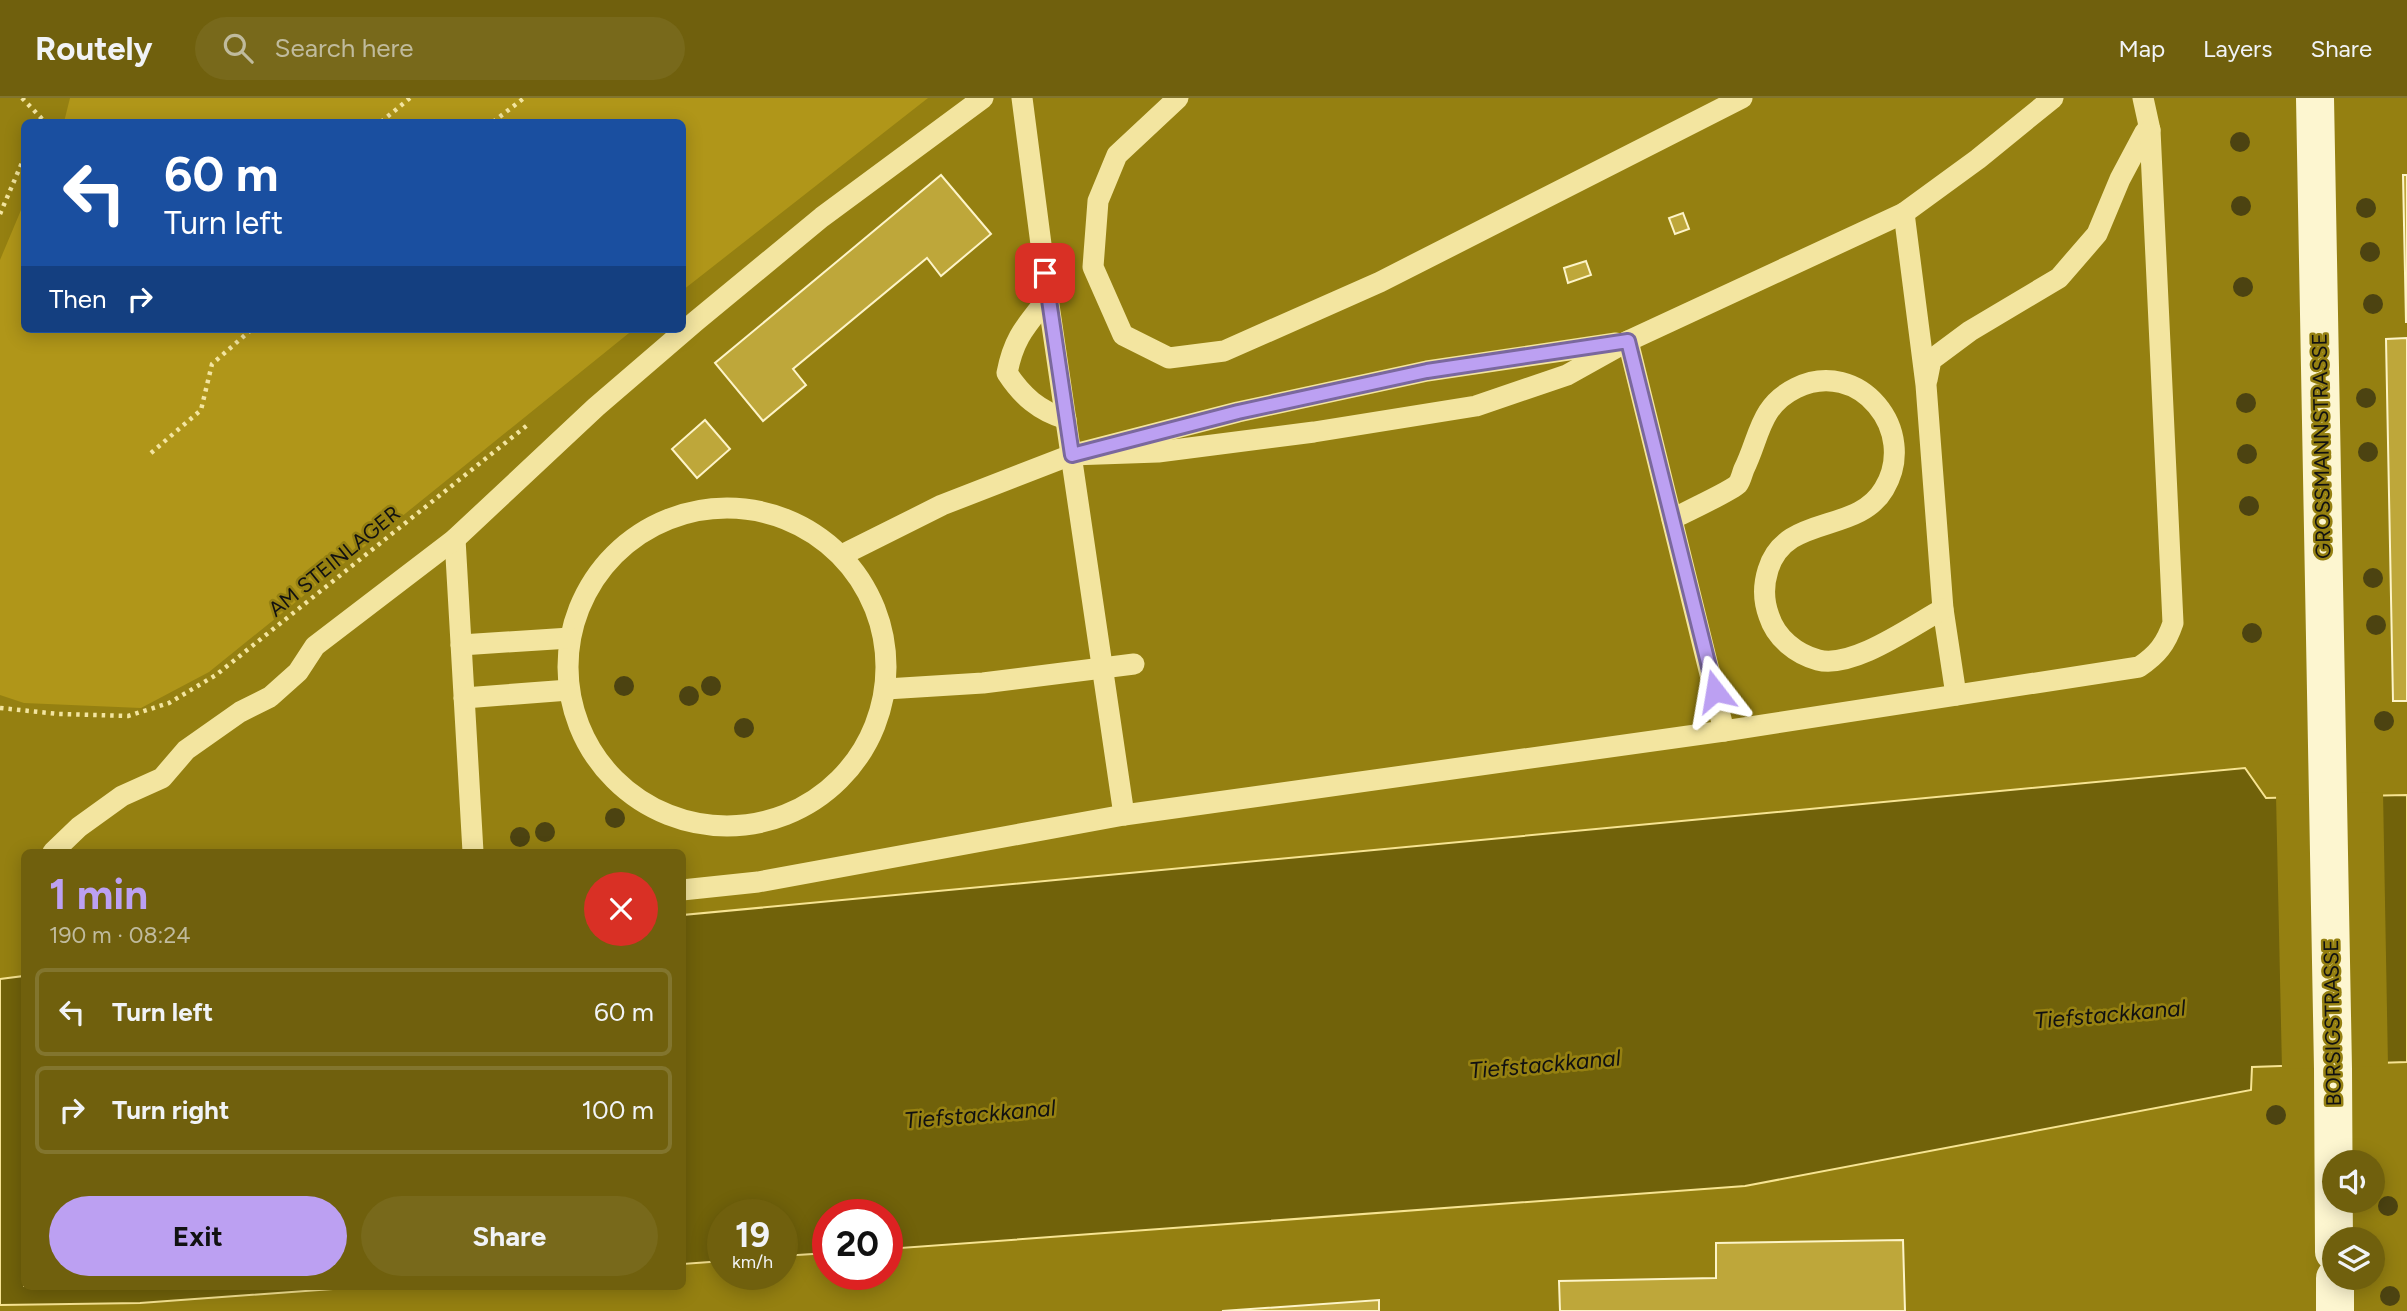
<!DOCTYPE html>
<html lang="en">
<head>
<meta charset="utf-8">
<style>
  body { margin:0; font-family:Figtree,sans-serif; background:#78691b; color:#f1f3f6; height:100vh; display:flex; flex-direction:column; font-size:26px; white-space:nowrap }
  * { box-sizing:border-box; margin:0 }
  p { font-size:23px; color:#c0bb9d }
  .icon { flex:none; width:38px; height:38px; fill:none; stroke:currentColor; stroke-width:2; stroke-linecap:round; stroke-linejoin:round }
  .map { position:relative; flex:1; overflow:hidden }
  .panel { position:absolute; left:21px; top:751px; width:665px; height:441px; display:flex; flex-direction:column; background:#70600d; border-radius:10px; box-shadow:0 4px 18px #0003 }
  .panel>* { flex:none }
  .banner { position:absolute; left:21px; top:21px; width:665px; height:214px; border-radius:10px; box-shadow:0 4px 18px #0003; background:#1a4fa0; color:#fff; overflow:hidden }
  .controls { position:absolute; left:2322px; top:1052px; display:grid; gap:14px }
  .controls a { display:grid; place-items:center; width:63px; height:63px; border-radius:50%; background:#70600d; box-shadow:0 4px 18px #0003; font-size:35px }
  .speed { position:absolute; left:707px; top:1101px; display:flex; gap:14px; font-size:35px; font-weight:700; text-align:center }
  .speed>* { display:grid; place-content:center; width:91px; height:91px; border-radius:50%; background:#70600d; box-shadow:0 4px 18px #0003; line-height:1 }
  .speed small { font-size:18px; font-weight:400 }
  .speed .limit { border:10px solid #d22; background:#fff; color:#111 }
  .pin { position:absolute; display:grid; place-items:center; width:60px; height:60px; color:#fff; margin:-30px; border-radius:14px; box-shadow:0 4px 10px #0006 }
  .me { position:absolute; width:77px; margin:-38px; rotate:346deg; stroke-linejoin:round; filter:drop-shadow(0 0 5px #0008) }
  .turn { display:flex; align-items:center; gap:24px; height:147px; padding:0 28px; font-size:32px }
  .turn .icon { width:91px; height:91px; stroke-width:2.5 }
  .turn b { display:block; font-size:49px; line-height:60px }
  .then { display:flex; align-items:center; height:66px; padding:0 28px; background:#0003; gap:14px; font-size:26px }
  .round { display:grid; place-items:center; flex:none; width:74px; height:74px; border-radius:37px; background:#78691b }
  .overview { display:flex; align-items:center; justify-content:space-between; height:119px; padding:0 28px }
  h1 { font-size:42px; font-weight:700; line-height:52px; color:#bca0f2 }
  .action { display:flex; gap:14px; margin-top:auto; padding:14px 28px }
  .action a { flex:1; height:80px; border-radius:42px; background:#bca0f2; color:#111; font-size:28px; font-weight:700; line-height:80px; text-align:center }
  .action a+a { background:#78691b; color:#f1f3f6 }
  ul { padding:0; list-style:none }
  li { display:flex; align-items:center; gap:21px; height:88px; margin:0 14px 10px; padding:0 14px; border:4px solid #82752e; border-radius:10px }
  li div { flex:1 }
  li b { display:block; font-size:26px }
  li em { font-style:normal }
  header { display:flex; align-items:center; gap:42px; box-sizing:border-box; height:98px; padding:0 35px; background:#70600d; border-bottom:2px solid #82752e }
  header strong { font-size:33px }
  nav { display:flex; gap:38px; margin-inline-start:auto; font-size:24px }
  .search { width:490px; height:63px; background:#78691b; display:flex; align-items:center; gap:18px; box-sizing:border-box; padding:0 24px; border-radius:38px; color:#c0bb9d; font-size:26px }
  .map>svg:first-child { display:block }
  .green { fill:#b09619 }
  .water { fill:#71620a; stroke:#f7e492; stroke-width:2 }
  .pier { fill:#958011 }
  .building { fill:#bea73a; stroke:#fdf4c8; stroke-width:2 }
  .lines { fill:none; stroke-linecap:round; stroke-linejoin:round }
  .path { stroke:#f3e5a0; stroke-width:4.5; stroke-dasharray:3.5 5; stroke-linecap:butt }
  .lane { stroke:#f3e5a0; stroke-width:21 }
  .secondary { stroke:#fdf6d0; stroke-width:38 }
  .tree { fill:#4c4311 }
  .route-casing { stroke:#7a689d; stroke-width:18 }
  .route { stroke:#bca0f2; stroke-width:12 }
  .labels { text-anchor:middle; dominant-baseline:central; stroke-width:5; stroke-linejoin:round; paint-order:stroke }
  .street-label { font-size:21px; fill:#111; stroke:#958011 }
  .water-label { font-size:23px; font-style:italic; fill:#111; stroke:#958011 }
</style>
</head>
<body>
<header>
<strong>Routely</strong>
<div class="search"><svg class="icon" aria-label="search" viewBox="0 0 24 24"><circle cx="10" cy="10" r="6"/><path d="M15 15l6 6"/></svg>Search here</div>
<nav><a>Map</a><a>Layers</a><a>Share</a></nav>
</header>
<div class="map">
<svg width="2407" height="1213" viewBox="0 0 2407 1213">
  <rect width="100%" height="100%" fill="#958011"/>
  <!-- green -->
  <g class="green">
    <path d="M70,0H928L683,192L682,24H64Z"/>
    <path d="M24,105V231H634L209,574L141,610L24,605L0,597V162Z"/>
  </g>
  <!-- water -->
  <g class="water">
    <path d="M2245,670L2266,700L2407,697V964L2252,969L2251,992L1745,1088L887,1151V1116H828V1155L782,1158V1116H723V1163L683,1166V817Z"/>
    <path d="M24,878V1188H374L140,1205L0,1207V881Z"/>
  </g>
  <!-- pier -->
  <path class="pier" d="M2383,694L2388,968L2282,971L2276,697Z"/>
  <!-- building -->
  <g class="building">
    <path d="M941,77L991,136L941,178L927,160L793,271L806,287L763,323L715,265Z"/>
    <path d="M2403,77H2407V224H2406Z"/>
    <path d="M1683,115L1689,131L1675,136L1669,120Z"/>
    <path d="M1586,163L1591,177L1568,185L1564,170Z"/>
    <path d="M2407,240V603H2393L2386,241Z"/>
    <path d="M705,322L730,351L697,380L672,351Z"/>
    <path d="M1903,1142L1905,1213H1560L1559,1183L1716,1180V1145Z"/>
    <path d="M1379,1202V1213H1222Z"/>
  </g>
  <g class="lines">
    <!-- path -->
    <g class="path">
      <path d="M22,0L45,24"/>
      <path d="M381,24L410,0"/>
      <path d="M493,24L524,0"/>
      <path d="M0,116L24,60"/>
      <path d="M151,355L201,312L212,266L252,231"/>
      <path d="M0,610L59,616L128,618L169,605L216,577L530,325"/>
    </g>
    <!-- lane -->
    <g class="lane">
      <path d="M1022,0L1048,200L1124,717"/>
      <path d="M1178,0L1117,57L1098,103L1093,169L1123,237L1169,260L1224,253L1380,184L1742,0"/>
      <path d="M1904,115L1926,287L1943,511L1956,597"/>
      <path d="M1048,200C1026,228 1014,239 1007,275C1022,298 1039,313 1066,321"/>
      <path d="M1628,243L1724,633"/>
      <path d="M1927,282L1931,262L1970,233L2059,180L2097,136L2120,81L2145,34L2150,32L2143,0"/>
      <path d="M1071,357L1158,354L1314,334L1476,308L1567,277L1628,243L1904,115L1978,61L2053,0"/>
      <circle cx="727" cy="569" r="159"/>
      <path d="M1672,421C1684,415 1731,393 1738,386C1741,382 1742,376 1744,371C1760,339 1759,308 1796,290C1859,259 1919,333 1884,391C1857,437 1785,415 1768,472C1763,488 1763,502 1769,518C1776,540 1796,556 1818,562C1853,571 1912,528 1943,511"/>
      <path d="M455,441L473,754"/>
      <path d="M842,457L942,407L1071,357L1238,314L1427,273L1616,245"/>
      <path d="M461,547L570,540"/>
      <path d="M886,591L983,585L1134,566"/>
      <path d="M464,600L569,592"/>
      <path d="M53,754L79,729L122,698L162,680L186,652L240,614L270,599L298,574L315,548L455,441L596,309L696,223L822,119L983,0"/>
      <path d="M682,792L758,784L1124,717L1724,633L2139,569C2157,557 2166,546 2173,525L2150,32"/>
    </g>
    <!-- secondary -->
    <g class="secondary">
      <path d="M2315,0L2333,971L2334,1154"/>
      <path d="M2335,1180V1213"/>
    </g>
  </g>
  <!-- trees -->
  <g class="tree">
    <circle cx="2240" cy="44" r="10"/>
    <circle cx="2241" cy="108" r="10"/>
    <circle cx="2366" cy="110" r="10"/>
    <circle cx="2370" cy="154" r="10"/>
    <circle cx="2243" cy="189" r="10"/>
    <circle cx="2373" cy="206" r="10"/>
    <circle cx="2366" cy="300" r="10"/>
    <circle cx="2246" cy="305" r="10"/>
    <circle cx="2368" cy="354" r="10"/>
    <circle cx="2247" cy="356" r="10"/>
    <circle cx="2249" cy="408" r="10"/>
    <circle cx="2373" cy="480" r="10"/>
    <circle cx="2376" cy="527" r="10"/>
    <circle cx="2252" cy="535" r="10"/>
    <circle cx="624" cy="588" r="10"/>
    <circle cx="711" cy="588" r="10"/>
    <circle cx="689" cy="598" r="10"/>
    <circle cx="2384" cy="623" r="10"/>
    <circle cx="744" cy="630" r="10"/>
    <circle cx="615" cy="720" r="10"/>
    <circle cx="545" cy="734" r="10"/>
    <circle cx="520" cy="739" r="10"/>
    <circle cx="2276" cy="1017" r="10"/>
    <circle cx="2388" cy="1108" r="10"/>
    <circle cx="2390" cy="1198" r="10"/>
  </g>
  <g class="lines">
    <defs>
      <path id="route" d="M1045,175L1072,357L1238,314L1427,273L1628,243L1715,593"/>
    </defs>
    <!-- route casing -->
    <use href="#route" class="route-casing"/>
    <!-- route -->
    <use href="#route" class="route"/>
  </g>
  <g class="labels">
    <!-- street labels -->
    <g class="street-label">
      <text transform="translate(2321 348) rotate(-91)">GROSSMANNSTRASSE</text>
      <text transform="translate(334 463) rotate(-39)">AM STEINLAGER</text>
      <text transform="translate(2332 925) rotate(-91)">BORSIGSTRASSE</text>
    </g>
    <!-- water labels -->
    <g class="water-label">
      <text transform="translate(2110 916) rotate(-5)">Tiefstackkanal</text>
      <text transform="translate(1545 966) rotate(-5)">Tiefstackkanal</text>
      <text transform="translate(980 1016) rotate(-5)">Tiefstackkanal</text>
    </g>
  </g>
</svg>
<div class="controls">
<a><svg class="icon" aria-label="sound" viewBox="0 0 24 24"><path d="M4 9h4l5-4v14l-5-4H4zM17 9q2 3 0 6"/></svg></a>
<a><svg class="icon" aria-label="layers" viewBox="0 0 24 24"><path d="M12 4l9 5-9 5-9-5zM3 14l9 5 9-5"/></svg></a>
</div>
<div class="speed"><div>19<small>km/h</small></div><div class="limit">20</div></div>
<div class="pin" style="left:1045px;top:175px;background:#d93025"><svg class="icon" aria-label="arrive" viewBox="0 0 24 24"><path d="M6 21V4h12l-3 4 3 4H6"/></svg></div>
<svg class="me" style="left:1715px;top:593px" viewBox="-20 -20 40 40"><path d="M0-17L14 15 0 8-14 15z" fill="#bca0f2" stroke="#fff" stroke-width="4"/></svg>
<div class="banner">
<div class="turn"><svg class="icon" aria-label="left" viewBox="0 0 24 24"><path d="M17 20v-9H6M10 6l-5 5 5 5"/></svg><div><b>60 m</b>Turn left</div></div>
<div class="then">Then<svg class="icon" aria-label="right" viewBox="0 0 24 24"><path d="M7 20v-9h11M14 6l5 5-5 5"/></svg></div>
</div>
<section class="panel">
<div class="overview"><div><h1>1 min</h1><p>190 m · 08:24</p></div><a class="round" style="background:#d93025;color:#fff"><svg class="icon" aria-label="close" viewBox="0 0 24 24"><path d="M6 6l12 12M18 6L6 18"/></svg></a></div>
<ul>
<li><svg class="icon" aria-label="left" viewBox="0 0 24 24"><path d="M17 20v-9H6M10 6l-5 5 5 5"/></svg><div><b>Turn left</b></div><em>60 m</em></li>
<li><svg class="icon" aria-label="right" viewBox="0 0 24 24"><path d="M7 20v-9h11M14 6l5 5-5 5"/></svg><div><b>Turn right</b></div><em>100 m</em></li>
</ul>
<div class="action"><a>Exit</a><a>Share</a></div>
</section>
</div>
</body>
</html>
